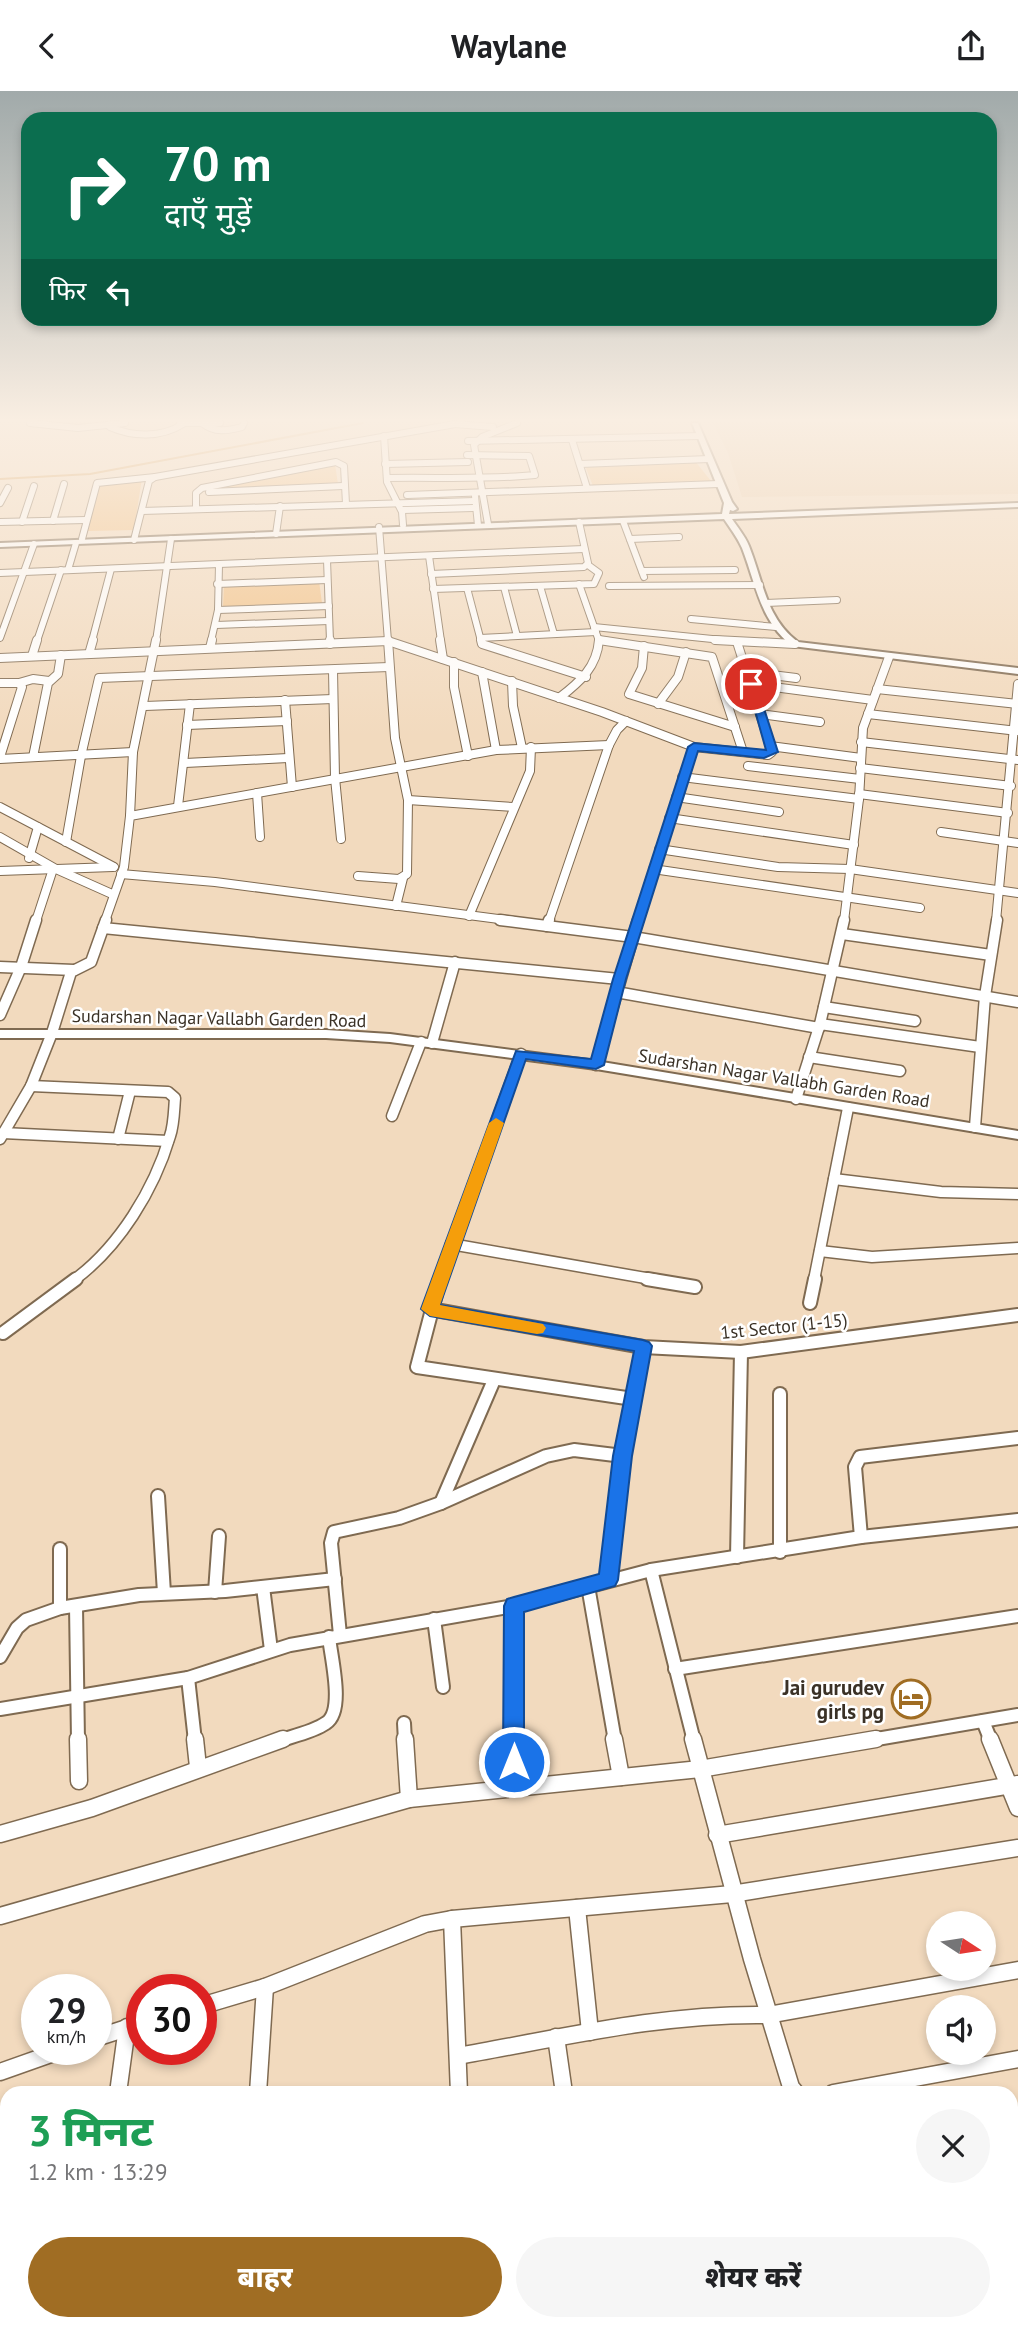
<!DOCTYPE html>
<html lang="hi">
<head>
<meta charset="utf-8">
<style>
  body { margin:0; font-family:"PT Sans","Noto Sans Devanagari",sans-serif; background:#f6f6f6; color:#202124; height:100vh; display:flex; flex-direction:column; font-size:26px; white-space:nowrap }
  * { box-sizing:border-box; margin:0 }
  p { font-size:23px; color:#757577 }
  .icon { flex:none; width:38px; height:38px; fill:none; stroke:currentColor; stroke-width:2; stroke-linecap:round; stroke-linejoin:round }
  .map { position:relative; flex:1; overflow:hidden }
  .side { position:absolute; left:0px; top:1995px; width:1018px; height:245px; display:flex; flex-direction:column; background:#fff; border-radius:21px 21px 0 0; box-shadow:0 4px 10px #0003 }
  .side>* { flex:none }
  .hud { position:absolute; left:21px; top:21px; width:976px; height:214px; border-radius:21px; box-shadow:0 4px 10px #0003; background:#0b6e4f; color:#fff; overflow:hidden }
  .needle { width:46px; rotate:102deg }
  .tools { position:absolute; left:926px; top:1820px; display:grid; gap:14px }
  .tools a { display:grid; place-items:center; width:70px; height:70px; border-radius:50%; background:#fff; box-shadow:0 4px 10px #0003; font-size:35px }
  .speed { position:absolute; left:21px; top:1883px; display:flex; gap:14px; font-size:35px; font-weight:700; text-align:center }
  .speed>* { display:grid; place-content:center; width:91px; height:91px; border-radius:50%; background:#fff; box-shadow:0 4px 10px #0003; line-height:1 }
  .speed small { font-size:18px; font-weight:400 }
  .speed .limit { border:10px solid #d22; background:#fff; color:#111 }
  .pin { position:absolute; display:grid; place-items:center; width:60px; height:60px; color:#fff; margin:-30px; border:4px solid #fff; border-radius:50%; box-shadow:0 2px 7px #0007 }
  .me { position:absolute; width:77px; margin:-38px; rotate:0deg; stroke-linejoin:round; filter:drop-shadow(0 0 5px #0008) }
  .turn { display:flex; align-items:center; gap:24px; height:147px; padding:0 28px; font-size:32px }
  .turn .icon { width:91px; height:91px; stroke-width:2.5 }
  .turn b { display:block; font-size:49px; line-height:60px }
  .then { display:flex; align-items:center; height:66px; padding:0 28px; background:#0003; gap:14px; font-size:26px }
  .round { display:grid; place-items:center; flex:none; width:74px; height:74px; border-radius:37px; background:#f6f6f6 }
  .summary { display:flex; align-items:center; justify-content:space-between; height:119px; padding:0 28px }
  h1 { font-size:42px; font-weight:800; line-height:52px; color:#1e9e55 }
  .primary-button { display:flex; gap:14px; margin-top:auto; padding:14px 28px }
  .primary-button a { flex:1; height:80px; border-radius:42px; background:#a06d23; color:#fff; font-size:28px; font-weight:800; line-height:80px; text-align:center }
  .primary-button a+a { background:#f6f6f6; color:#202124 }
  header { display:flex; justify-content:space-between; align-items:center; height:91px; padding:0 28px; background:#fff; font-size:32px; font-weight:800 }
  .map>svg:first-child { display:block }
  .built { fill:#ebceac }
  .green { fill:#f2c185 }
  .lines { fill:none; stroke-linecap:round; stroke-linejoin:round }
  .stream { stroke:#d69b4e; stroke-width:2 }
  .minor-far4-casing { stroke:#7f6a51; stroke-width:8 }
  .minor-far3-casing { stroke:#7f6a51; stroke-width:10 }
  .minor-far2-casing { stroke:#7f6a51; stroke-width:13 }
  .minor-far1-casing { stroke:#7f6a51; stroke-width:16 }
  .minor-casing { stroke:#7f6a51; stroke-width:19 }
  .tertiary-casing { stroke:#7f6a51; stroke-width:4 }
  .minor-far4 { stroke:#fff; stroke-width:6 }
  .minor-far3 { stroke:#fff; stroke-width:8 }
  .minor-far2 { stroke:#fff; stroke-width:10 }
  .minor-far1 { stroke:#fff; stroke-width:12 }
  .minor { stroke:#fff; stroke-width:16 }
  .tertiary { fill:#fff; fill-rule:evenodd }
  .route { fill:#1a73e8; stroke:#114b97; stroke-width:2 }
  .slow { fill:#f59e0b }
  .labels { text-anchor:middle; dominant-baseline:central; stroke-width:5; stroke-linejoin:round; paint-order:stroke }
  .street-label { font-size:18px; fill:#3a3126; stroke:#fff }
  .near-poi-label { font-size:21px; font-weight:bold; fill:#3a3126; stroke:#fff; text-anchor:end }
</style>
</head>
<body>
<header><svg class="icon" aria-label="back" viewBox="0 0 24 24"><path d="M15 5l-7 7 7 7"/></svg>Waylane<svg class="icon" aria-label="share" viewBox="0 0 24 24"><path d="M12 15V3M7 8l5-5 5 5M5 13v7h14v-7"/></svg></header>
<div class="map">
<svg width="1018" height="2240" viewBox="0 0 1018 2240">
  <rect width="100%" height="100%" fill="#f2dabe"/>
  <!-- built -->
  <path class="built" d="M713,332H1018V403L742,406L728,362Z"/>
  <!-- green -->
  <g class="green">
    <path d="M695,370L711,390L593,395L584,372Z"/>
    <path d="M335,373L338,393L208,400L212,396Z"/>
    <path d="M142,387L134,439L88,440L100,389Z"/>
    <path d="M319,490L322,512L223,516L224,494Z"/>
  </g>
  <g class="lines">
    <!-- stream -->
    <path class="stream" d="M0,388L90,383L363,332"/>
    <defs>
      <g id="minor-far4">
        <path d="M30,332L78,337L125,332"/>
        <path d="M180,332H220"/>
        <path d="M202,332C215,342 227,340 242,336L244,332"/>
        <path d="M455,333L493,336"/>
        <path d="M110,336C133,346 161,347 183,333"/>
        <path d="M384,345L387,391L402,421L403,434"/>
        <path d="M572,349L587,397"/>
        <path d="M468,350L700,345"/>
        <path d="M385,373L468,371"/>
        <path d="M580,373L709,368"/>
        <path d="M387,387C436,386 486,389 535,384L529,365L467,364"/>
        <path d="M209,401L343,395"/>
        <path d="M407,404L719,393"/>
        <path d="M475,405L478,434"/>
        <path d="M0,412L8,397"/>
        <path d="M196,418V402L202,397L336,371L344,375L346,413"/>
        <path d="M403,419L473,417"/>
        <path d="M142,420L475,410"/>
        <path d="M53,430L64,393"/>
        <path d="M623,430L644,486"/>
        <path d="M0,431L86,429"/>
        <path d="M22,431L34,395"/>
        <path d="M488,433L474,354L482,346L517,332"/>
        <path d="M379,436L388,550"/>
        <path d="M276,443L280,415"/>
        <path d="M82,448L97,392L155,386"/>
        <path d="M630,448L679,446"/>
        <path d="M134,449L149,390L155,386L461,332"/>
        <path d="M429,465L441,550"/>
        <path d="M327,469L330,550"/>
        <path d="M68,479L76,452"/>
        <path d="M642,480L735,479"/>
        <path d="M0,482L584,458"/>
        <path d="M431,483L584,476L588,472L579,431"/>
        <path d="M217,493L327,489"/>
        <path d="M579,493L599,550"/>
        <path d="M540,495L554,543"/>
        <path d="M609,495L760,494"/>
        <path d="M504,496L517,545"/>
        <path d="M467,497L481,550"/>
        <path d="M433,498L594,493L599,482L588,474"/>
        <path d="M766,512L837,509"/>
        <path d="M218,519L329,515"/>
        <path d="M691,528L776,536"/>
        <path d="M216,534L329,530"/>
        <path d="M594,536L732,550"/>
        <path d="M0,547L34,453"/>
        <path d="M480,547L596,541"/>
        <path d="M599,549L609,550"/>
        <path d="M37,550L61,479"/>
        <path d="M92,550L111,478"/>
        <path d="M156,550L171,448"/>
        <path d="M211,550L218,519L219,474"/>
        <path d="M377,550H389"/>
      </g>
      <g id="minor-far3">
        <path d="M330,549V553"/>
        <path d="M440,549L443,568"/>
        <path d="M481,549L482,553L586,586"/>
        <path d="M599,549L712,566L743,661"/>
        <path d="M715,549L795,553"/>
        <path d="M644,555L642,577L629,603L735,636"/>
        <path d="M210,557L212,549"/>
        <path d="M89,563L93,549"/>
        <path d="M32,565L37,549"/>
        <path d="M0,567L388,550L602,621L694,656L768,664L772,661L737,551"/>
        <path d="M454,571V596L468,665"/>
        <path d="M333,579L335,687L341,748"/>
        <path d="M482,581L496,659"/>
        <path d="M747,581L796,587"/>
        <path d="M512,590L513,615L522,657"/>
        <path d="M0,592H19L22,596L0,666"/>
        <path d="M19,592L33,588L49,590"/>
        <path d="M751,593L873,609"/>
        <path d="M877,598L1018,613"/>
        <path d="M559,607C580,591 597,576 599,549"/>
        <path d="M285,609L292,696"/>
        <path d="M658,613L678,586L686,561"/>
        <path d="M145,615L333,608"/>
        <path d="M760,623L820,631"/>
        <path d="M868,623L1018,640"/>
        <path d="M187,634L287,630"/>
        <path d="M861,651L1018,669"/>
        <path d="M770,655L861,667"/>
        <path d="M33,666L48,592L58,583L61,564"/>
        <path d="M0,668L133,661"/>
        <path d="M185,672L288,667"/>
        <path d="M748,675L860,688"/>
        <path d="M860,677L1011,695"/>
        <path d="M682,686L859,708"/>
        <path d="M257,702L260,746"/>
        <path d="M859,703L1008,722"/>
        <path d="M676,706L779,721"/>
        <path d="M408,709L513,716"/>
        <path d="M178,715L190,613"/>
        <path d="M0,716L114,776"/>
        <path d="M130,725L133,661L156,549"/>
        <path d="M669,727L854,754"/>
        <path d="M941,741L1018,752"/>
        <path d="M0,746L56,778L112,803"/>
        <path d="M66,751L81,665L99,587L389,576"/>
        <path d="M659,758L778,776L850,778L1018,802"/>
        <path d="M29,767L38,736"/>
        <path d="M653,778L920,817"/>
        <path d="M0,780L113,776"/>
        <path d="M121,783L215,791L514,830"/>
        <path d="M358,785L399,788L407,783L408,709L395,647L388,549"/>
        <path d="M396,815L403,787"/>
        <path d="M469,825L530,680L531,656"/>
        <path d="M36,830L53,778"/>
        <path d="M105,830L124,776L130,725L496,659L609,654"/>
        <path d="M549,830L609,654L617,639L626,630"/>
        <path d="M638,830L694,656"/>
        <path d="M844,830L859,708L863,637L889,566"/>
        <path d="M996,830L1018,593"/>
      </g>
      <g id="minor-far2">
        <path d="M500,829L633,846L1018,911"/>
        <path d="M547,835L549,829"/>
        <path d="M103,837L619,888"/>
        <path d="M842,843L991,864"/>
        <path d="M0,876L74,879"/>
        <path d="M616,901L819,937"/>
        <path d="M824,916L915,930"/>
        <path d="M0,924L21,876L36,829"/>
        <path d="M820,933L980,956"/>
        <path d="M432,952L455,871"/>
        <path d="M809,966L900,980"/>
        <path d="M596,974L638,829"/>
        <path d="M31,995L168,1001L175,1007C174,1019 174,1034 170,1045C154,1099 119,1156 74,1189"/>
        <path d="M796,1008L820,933L844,829"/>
        <path d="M392,1025L421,951"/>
        <path d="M975,1036L985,905L997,829"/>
        <path d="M3,1042L168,1050"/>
        <path d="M0,1048L31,995L52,942L71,881L91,871L106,829"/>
        <path d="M118,1048L130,1000"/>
        <path d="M834,1088L941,1101L1018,1103"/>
        <path d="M451,1153L657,1189"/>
        <path d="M820,1160L872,1166L1018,1157"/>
        <path d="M439,1189L521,963"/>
        <path d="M814,1189L848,1017"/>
      </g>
      <g id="minor-far1">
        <path d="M440,1188L417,1276L633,1308"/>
        <path d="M647,1188L695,1196"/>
        <path d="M810,1212L815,1188"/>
        <path d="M430,1218L643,1256L741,1261L1018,1224"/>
        <path d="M3,1242L76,1188"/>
        <path d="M780,1303V1461"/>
        <path d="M158,1405L164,1502"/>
        <path d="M441,1412L494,1289"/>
        <path d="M861,1446L855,1376L860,1366L1018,1347"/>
        <path d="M60,1458V1517"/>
        <path d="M737,1466L741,1261"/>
        <path d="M651,1479L694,1650"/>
        <path d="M608,1489L623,1365L643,1256"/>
        <path d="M588,1495L615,1650"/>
        <path d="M263,1496L271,1559"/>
        <path d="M215,1501L219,1445"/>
        <path d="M76,1515L78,1650"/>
        <path d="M514,1515V1650"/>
        <path d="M434,1528L443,1596"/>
        <path d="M340,1544L331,1452L334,1441L399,1427L441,1412L546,1365L574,1359L623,1365"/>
        <path d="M0,1566L17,1537L26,1529L60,1517L139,1504L225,1500L335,1488"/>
        <path d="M675,1578L1018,1525"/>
        <path d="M188,1587L195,1650"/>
        <path d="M0,1618L188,1587L290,1554L514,1515L651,1479L861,1446L1018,1429"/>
        <path d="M983,1630L991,1650"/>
        <path d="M404,1632L405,1650"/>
        <path d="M278,1650C293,1645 313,1641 326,1632C345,1620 331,1567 329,1546"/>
        <path d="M865,1650L1018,1624"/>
      </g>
      <g id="minor">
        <path d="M78,1648L79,1690"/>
        <path d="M195,1648L198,1676"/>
        <path d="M405,1648L409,1708"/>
        <path d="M514,1648V1697"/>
        <path d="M614,1648L621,1686"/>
        <path d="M693,1648L752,1868L791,1996L796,2002"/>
        <path d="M990,1648L1018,1717"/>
        <path d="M0,1743L92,1717L283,1648"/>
        <path d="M717,1744L1018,1693"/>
        <path d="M577,1817L590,1941"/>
        <path d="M0,1825L409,1708L700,1678L876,1648"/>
        <path d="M452,1828L459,2002"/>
        <path d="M201,1915L265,1896L425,1833L452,1828L732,1803L1018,1757"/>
        <path d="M556,1946L564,2002"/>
        <path d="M96,1947L142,1932"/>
        <path d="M458,1965C561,1947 662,1922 768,1924L1018,1879"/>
        <path d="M0,1981L65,1958"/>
        <path d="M118,2002L127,1936"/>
        <path d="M258,2002L265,1896"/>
        <path d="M833,2002L1018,1968"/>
        <path d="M0,2147L7,2145"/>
        <path d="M256,2233V2240"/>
        <path d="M377,2236L391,2233"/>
      </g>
      <g id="tertiary">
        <path d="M692,332H698L732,411L737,418L733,420L730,419L729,423L1018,412V416L732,428C738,437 745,445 749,455C763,490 766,527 798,551L1018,577V583L792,555C760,530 756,493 742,457C737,446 730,437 724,428L0,456V452L722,423L724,412Z"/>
        <path d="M0,939H326L390,943L596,970L1018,1040V1048L596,978L390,951L326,947H0Z"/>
      </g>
    </defs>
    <!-- minor-far4 casing -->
    <use href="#minor-far4" class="minor-far4-casing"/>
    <!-- minor-far3 casing -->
    <use href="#minor-far3" class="minor-far3-casing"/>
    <!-- minor-far2 casing -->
    <use href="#minor-far2" class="minor-far2-casing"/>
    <!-- minor-far1 casing -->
    <use href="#minor-far1" class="minor-far1-casing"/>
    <!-- minor casing -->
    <use href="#minor" class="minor-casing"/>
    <!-- tertiary casing -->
    <use href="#tertiary" class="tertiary-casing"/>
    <!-- minor-far4 -->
    <use href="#minor-far4" class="minor-far4"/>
    <!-- minor-far3 -->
    <use href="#minor-far3" class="minor-far3"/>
    <!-- minor-far2 -->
    <use href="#minor-far2" class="minor-far2"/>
    <!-- minor-far1 -->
    <use href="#minor-far1" class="minor-far1"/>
    <!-- minor -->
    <use href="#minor" class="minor"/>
    <!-- tertiary -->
    <use href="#tertiary" class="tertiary"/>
  </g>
  <!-- sky -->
  <linearGradient id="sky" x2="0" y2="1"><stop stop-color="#a1aaaa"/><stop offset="0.51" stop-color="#f9eee2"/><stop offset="1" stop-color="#f9eee2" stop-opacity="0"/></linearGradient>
  <rect width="1018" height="645" fill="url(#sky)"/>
  <!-- route -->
  <path class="route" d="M747,591L756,593L778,661L764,667L698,660L626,888L604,974L596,978L526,968L440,1214L643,1249L649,1251L652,1255L632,1365L618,1489L615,1495L524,1521V1671L521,1678L514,1681L506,1678L503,1671L504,1515L507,1508L514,1506L599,1483L613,1365L634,1260L430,1225L421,1218L516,960L591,968L613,888L688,656L694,652L766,659Z"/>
  <!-- slow -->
  <path class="slow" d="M496,1027L504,1032L440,1214L543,1233L546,1237L543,1242L537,1243L430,1225L421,1218L489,1032Z"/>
  <!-- icons -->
  <defs>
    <symbol id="hotel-ring" viewBox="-11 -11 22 22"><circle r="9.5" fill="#fff" stroke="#a06d23" stroke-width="1.5"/><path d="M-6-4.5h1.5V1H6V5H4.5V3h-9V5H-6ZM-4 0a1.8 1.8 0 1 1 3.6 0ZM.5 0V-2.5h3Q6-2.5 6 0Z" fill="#a06d23"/></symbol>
  </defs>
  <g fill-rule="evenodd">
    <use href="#hotel-ring" x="889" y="1586" width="44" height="44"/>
  </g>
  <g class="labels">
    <!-- street labels -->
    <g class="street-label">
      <text transform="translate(219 927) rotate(1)">Sudarshan Nagar Vallabh Garden Road</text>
      <text transform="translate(784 987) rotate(9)">Sudarshan Nagar Vallabh Garden Road</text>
      <text transform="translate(784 1235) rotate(-6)">1st Sector (1-15)</text>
    </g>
    <!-- near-poi labels -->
    <g class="near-poi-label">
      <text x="884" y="1596">Jai gurudev<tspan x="884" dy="24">girls pg</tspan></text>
    </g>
  </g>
</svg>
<div class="tools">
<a><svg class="needle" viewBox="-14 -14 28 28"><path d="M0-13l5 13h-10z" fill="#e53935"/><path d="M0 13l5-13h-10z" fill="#757577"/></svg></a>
<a><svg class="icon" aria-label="sound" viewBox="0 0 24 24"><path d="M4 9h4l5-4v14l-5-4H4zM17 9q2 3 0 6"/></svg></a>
</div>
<div class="speed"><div>29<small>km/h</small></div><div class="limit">30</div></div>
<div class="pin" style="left:751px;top:593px;background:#d93025"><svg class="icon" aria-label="arrive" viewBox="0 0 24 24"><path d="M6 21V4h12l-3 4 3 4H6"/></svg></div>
<svg class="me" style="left:514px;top:1671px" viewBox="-20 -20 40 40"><circle r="17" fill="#1a73e8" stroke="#fff" stroke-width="3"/><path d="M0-11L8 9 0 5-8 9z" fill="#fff"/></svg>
<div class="hud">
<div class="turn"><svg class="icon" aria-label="right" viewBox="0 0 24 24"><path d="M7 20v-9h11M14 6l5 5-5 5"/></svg><div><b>70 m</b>दाएँ मुड़ें</div></div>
<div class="then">फिर<svg class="icon" aria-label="left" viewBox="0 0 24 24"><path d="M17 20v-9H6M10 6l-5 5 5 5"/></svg></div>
</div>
<section class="side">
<div class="summary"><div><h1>3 मिनट</h1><p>1.2 km · 13:29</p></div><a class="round"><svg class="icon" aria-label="close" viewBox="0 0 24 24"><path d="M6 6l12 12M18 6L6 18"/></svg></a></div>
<div class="primary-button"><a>बाहर</a><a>शेयर करें</a></div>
</section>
</div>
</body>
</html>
